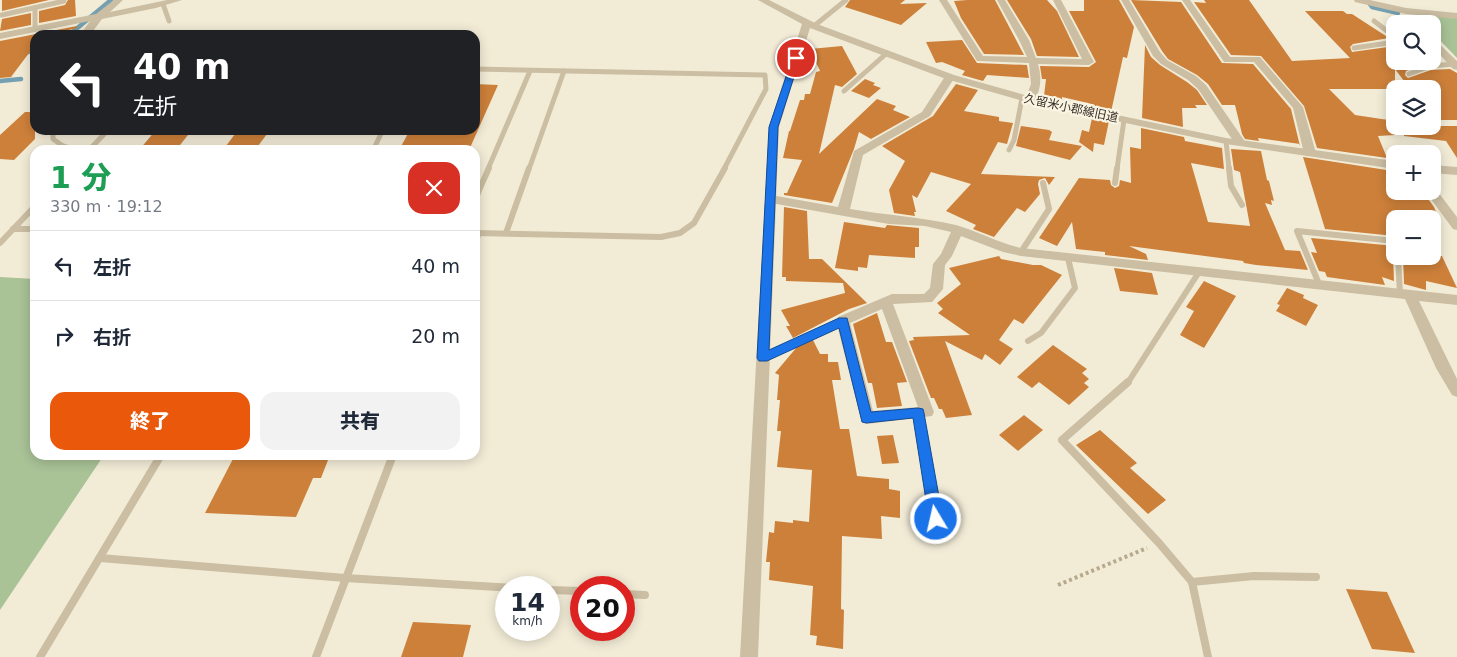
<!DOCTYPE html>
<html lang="ja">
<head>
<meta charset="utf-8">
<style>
  body { margin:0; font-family:"DejaVu Sans","Noto Sans JP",sans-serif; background:#f2f2f3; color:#1f2937; height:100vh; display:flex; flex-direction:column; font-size:19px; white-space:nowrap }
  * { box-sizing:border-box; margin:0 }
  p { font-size:16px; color:#747a83 }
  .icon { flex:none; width:28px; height:28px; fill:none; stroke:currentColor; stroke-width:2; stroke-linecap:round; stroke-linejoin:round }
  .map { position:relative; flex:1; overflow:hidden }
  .details { position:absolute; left:30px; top:145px; width:450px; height:315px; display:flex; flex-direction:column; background:#fff; border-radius:15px; box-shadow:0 2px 12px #0003 }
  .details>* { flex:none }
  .guide { position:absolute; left:30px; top:30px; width:450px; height:105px; border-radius:15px; box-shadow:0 2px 12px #0003; background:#202124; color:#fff; overflow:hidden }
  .controls { position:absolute; left:1386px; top:15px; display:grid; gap:10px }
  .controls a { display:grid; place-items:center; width:55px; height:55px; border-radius:10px; background:#fff; box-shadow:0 2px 12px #0003; font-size:25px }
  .speed { position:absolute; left:495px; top:576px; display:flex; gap:10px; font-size:25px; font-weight:700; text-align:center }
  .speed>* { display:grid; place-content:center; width:65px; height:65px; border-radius:50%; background:#fff; box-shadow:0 2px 12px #0003; line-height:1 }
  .speed small { font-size:12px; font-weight:400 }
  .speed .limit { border:8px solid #d22; background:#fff; color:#111 }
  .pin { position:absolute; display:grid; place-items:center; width:42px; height:42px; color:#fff; margin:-21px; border:2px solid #fff; border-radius:50%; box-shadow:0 1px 5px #0007 }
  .me { position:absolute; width:55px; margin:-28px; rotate:351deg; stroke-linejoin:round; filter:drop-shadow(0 0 4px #0008) }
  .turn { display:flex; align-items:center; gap:18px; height:105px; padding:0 20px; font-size:22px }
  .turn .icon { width:65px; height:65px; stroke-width:2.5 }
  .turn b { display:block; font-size:35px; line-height:42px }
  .round { display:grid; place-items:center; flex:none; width:52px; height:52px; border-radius:15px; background:#f2f2f3 }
  .overview { display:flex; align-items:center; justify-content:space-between; height:85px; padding:0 20px }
  h1 { font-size:30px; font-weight:800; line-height:38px; color:#1e9e55 }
  .action { display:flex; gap:10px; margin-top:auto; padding:10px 20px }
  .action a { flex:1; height:58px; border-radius:15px; background:#ea580c; color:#fff; font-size:20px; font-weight:800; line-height:58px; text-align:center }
  .action a+a { background:#f2f2f3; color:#1f2937 }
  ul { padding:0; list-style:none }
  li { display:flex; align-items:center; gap:15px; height:70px; padding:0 20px; border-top:1px solid #e0e1e3 }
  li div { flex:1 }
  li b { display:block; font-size:19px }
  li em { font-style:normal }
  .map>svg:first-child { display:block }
  .green { fill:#a9c296 }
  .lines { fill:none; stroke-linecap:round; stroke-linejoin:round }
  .stream { stroke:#74a0b1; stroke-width:4.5 }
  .building { fill:#cd803a }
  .path { stroke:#b7a98d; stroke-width:4; stroke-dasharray:3 3; stroke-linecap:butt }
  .service-far2 { stroke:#cbbea3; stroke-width:5 }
  .service-far1 { stroke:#cbbea3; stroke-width:6 }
  .service { stroke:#cbbea3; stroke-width:8 }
  .minor { fill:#cbbea3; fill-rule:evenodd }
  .tertiary { fill:#cbbea3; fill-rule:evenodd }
  .route { fill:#1a73e8; stroke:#114b97 }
  .labels { text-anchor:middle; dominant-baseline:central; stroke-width:4.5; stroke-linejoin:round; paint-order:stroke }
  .far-street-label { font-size:12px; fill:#352e25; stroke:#faf5e3 }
</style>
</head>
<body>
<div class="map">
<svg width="1457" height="657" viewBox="0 0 1457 657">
  <rect width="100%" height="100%" fill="#f2ecd7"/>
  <!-- green -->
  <g class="green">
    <path d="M1420,14L1457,18V58L1433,33L1432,24H1423L1416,16Z"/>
    <path d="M0,277L35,279V455H104L0,610Z"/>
  </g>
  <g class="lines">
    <!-- stream -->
    <g class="stream">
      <path d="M1367,0L1372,7L1398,13"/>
      <path d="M69,35L111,0"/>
      <path d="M24,53L35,50"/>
      <path d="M0,81L21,79"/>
    </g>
  </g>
  <!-- building -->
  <g class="building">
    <path d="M2,0H49L2,11Z"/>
    <path d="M68,0H75L76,16L39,23V11L65,5Z"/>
    <path d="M850,0H905L900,4L927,3L901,25L845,7Z"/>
    <path d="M967,0H995L1024,55L984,54L961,18L954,1Z"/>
    <path d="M1007,0H1047L1057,11L1079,57L1037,56L1031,39Z"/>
    <path d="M1084,0H1119L1134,27L1127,58L1123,57L1111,112L1094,108L1095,105L1088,103L1062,97V99L1044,96L1046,79H1042L1040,66L1089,67L1096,62L1069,11H1084Z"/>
    <path d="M1131,0L1181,2L1222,63L1253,64L1291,109L1300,146V144L1258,138L1259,141L1245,139L1242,134L1235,105H1222L1208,84L1197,75L1168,59L1162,51Z"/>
    <path d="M1204,0H1249L1292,61L1350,58L1305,11H1343L1347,14H1352L1389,38L1353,44L1350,47L1352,52L1395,46V61L1426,63L1406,71L1405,75L1408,78L1431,70L1450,69L1457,73V120H1432V89H1410L1395,69V89H1329L1355,115L1395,121V135L1378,136L1387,158L1317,148L1304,106L1261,56L1231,55L1194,2L1206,3Z"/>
    <path d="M31,13V25L0,31L2,19Z"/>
    <path d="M77,26V28L69,30L67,35H35V45L11,77L0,78V41Z"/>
    <path d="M962,40L977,63L1027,65L1029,78L987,75L983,81L962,75L965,71L942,62L936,63L926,42Z"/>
    <path d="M1145,45L1151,57L1160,65L1187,82L1197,90L1207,105H1195L1197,108H1182L1183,127L1142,118Z"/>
    <path d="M842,46L857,74L842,87L835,85L819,154L877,99L896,106L893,110L910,117L871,139L859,132L854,149L832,203L784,195V193H787L802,160L783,158L789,131H790L800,100H804L805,94H810L816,72L820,71L810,49Z"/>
    <path d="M865,79L875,83L873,85L881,88L869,98L851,91Z"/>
    <path d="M475,84L498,85L469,150H399L410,130H475Z"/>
    <path d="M956,84L978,90L964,111L999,117V121L1013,123L1007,144L998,142L981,174L1055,177L1049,185L1045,178L1039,180L1038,184L1040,194L1025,212L1017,208L994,237L973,229L976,225L946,211L971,184L931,172L917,198L912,195L916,212H914L915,216L894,213L889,190L905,161L882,146L933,116Z"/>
    <path d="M25,112H35V139L14,160L0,159V135Z"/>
    <path d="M1092,118L1109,121L1104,145L1094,143L1093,152L1079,142L1082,130L1089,132Z"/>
    <path d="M1021,126L1049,130L1052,132L1049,140L1082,146L1070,160L1016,146Z"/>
    <path d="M1404,126H1457V158L1446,141L1404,136Z"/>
    <path d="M1141,128L1184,137L1185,141L1222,148L1224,169L1191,163L1208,222L1250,226L1240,172L1234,170L1231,149L1261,151L1267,180L1269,181L1274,201L1271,200L1272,205L1265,203L1285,250L1300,251L1308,270L1256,265L1244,263L1243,261L1129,246L1146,254L1148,260L1105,255V252L1076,249L1072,222L1057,246L1039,238L1079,178L1110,180L1111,185L1115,188L1119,186L1120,180L1131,183L1130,147L1141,149Z"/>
    <path d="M156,130H192L176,150H139Z"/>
    <path d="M238,130H270L255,150H223Z"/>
    <path d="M1303,157L1393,171L1395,175V191L1426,196L1434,207L1439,219H1395V236L1325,229Z"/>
    <path d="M784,207L807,211L809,259H822L867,303L849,309L793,338L786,326H790L781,310L845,293L843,283L786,281V277H782Z"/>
    <path d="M844,222L885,228L887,225L919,228V247H915V258L869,255L867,268L858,267V271L835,268Z"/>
    <path d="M1311,238L1395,246L1393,256L1394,281L1382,277L1385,285L1327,277L1325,272L1319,271L1311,252L1317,253Z"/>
    <path d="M999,256L1001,259L1033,265H1041L1062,275L1023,324L1014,319L999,340L1013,349L1000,365L985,354L982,360L945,341L972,415L946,418L942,409H939L934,398H931L909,341L914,340L913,337L970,335L938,313L943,309L937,303L961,284L949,268Z"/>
    <path d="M1403,256H1442L1457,288L1426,281V290L1404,284Z"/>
    <path d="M1114,268L1152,273L1158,295L1120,291Z"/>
    <path d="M1204,281L1236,296L1204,348L1180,335L1194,311L1186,307Z"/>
    <path d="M1287,288L1304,295L1303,298L1318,305L1306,326L1276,311L1280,305L1277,304Z"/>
    <path d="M877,313L886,342H892L907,382L897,383L902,406L877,408L872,383H868L853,324Z"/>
    <path d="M813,340L820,354H828V362H838L841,380H832L840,429H849L857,476L889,479V489L900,491V518L881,516L882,539L842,536L841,609L844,610L843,649L816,645L817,636L810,635L813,586L769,580L770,562H766L769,532L774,533L775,521L793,523V520L809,522L812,470L777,467L781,431H777L780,400H777L779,375L775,373L797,347Z"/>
    <path d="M1053,345L1087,369L1082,373L1089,379L1084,383L1089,387L1069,405L1039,382L1032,388L1017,377Z"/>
    <path d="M1024,415L1043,430L1018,451L999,435Z"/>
    <path d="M1100,430L1137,463L1130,468L1166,500L1148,514L1076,445Z"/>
    <path d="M893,435L899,463L882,464L877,436Z"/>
    <path d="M235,455H330L321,478H313L296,517L205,513Z"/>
    <path d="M1346,589L1387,592L1415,653L1372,649Z"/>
    <path d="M413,622L471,625L463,657H401Z"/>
  </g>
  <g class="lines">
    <!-- path -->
    <path class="path" d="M1058,585L1147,548"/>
    <!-- service-far2 -->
    <g class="service-far2">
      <path d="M163,4L169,21"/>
      <path d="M35,8V28"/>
      <path d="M2,15L64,1"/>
      <path d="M1374,21L1395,37"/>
      <path d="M814,26L846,0"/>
      <path d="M1354,48L1395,42"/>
      <path d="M475,69L765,75L766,89L724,169"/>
      <path d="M1409,74L1430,66L1455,64"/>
      <path d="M844,91L887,53"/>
      <path d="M56,130L53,134V139L63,146L76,150"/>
      <path d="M1226,141L1229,169"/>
      <path d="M89,150L108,130"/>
      <path d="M373,150L383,130"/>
      <path d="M1009,150L1014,140L1022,98"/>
      <path d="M488,169L530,71"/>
      <path d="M529,169L564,71"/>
      <path d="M1117,169L1124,120"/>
    </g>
    <!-- service-far1 -->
    <g class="service-far1">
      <path d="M1229,168L1231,186L1242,205"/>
      <path d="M1115,183L1117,168"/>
      <path d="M475,190H479L475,201"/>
      <path d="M479,190L489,168"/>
      <path d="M13,229H35"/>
      <path d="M475,233L661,237L680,233L694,223L725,168"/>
      <path d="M506,233L529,168"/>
      <path d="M0,243L35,206"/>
      <path d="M475,243L479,233"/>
      <path d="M1021,252L1049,209L1043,183"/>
      <path d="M1398,256L1400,294"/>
      <path d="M1319,284L1297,231L1395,241"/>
      <path d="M1028,341L1041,333L1075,288L1068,258"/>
      <path d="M763,357L843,321"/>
      <path d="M1127,384L1199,272"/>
    </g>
    <!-- service -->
    <g class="service">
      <path d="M1128,382L1062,440L1159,543L1192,582L1208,657"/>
      <path d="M918,413L936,519"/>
      <path d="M100,558L345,578L513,588"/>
      <path d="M1192,582L1254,576L1316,577"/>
      <path d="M549,590L581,591"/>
      <path d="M624,594L645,595"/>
      <path d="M40,657L161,455"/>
      <path d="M316,657L393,455"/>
    </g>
    <!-- minor -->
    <g class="minor">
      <path d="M114,0H123L110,12L167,0H182L156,8L102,19L90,35H80L90,21L0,39V33L96,14Z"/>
      <path d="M939,0H947L983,56L1027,57L1019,40L997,0H1005L1029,40L1036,58L1082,59L1053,0H1061L1094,62L1089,65L1038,64C1042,78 1041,89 1034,102H1026L1025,100L1031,84L1029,63L977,61Z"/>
      <path d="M1121,0H1129L1160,52L1167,60L1196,76L1206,85L1246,143L1244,145H1236L1198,89L1188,80L1161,64L1153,56Z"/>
      <path d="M1182,0H1190L1230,57H1260L1303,107L1316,153L1314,155L1310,156L1304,153L1293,108L1254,62H1224Z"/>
      <path d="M1354,0H1370L1406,8L1457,13V19L1406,14L1355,2Z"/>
      <path d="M1432,37L1457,61V70L1453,69L1432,46Z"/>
      <path d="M950,74L955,77L930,116L863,155L850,209C885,215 921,217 956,225C978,231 998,243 1021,248L1457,295V305L1419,301L1457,379V397L1452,395L1436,368L1405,299L1021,256L1003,252L961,236L952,256L945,265L943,289L932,302L893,304L934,412L932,416L867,424L862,422L836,321L838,317L892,294H924L930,288L933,264L941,254L951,232L925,226L889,224L771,203L765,199L771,195L838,207L854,151L922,112L946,75ZM882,309L918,407L873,411L850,323Z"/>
      <path d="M1432,188H1435L1457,217V230L1453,229L1425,191H1432Z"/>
    </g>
    <!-- tertiary -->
    <g class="tertiary">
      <path d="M758,0H769L817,24L954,75L1032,97L1226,138L1395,161V169L1226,144L1030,103L946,79L810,28L779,127L758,657H740L769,127L802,24Z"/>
      <path d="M1432,165L1457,167V175L1432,173Z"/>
    </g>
  </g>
  <!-- route -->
  <path class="route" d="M793,56L800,58L778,127L769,350L839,318H847L871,412L918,408L923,409L924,413L943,519L941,524L936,525L931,524L929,519L913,418L866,423L862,422L839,328L767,361H759L757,358L769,127Z"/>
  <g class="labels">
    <!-- far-street labels -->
    <g class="far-street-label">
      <text transform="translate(1071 108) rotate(12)">久留米小郡線旧道</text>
    </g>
  </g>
</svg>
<div class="controls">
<a><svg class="icon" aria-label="search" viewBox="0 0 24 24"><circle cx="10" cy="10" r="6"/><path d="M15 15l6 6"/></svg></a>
<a><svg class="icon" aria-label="layers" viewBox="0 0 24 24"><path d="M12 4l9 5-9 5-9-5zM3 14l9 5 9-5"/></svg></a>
<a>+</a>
<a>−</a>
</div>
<div class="speed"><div>14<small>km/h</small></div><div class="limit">20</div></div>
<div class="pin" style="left:796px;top:58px;background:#d93025"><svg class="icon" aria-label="arrive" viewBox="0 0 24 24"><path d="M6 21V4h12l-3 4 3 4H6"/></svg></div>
<svg class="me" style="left:936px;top:519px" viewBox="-20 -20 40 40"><circle r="17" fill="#1a73e8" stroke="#fff" stroke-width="3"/><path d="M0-11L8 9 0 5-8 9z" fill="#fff"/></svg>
<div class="guide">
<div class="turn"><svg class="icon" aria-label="left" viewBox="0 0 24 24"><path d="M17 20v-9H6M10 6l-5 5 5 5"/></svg><div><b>40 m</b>左折</div></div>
</div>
<section class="details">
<div class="overview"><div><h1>1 分</h1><p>330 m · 19:12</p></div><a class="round" style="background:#d93025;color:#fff"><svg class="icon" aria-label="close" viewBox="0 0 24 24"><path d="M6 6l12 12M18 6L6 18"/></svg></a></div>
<ul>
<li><svg class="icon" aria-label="left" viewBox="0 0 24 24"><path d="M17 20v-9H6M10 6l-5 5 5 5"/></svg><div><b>左折</b></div><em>40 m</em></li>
<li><svg class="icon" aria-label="right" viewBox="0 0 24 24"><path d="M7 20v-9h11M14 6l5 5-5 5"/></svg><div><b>右折</b></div><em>20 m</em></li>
</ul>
<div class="action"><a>終了</a><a>共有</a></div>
</section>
</div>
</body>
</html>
